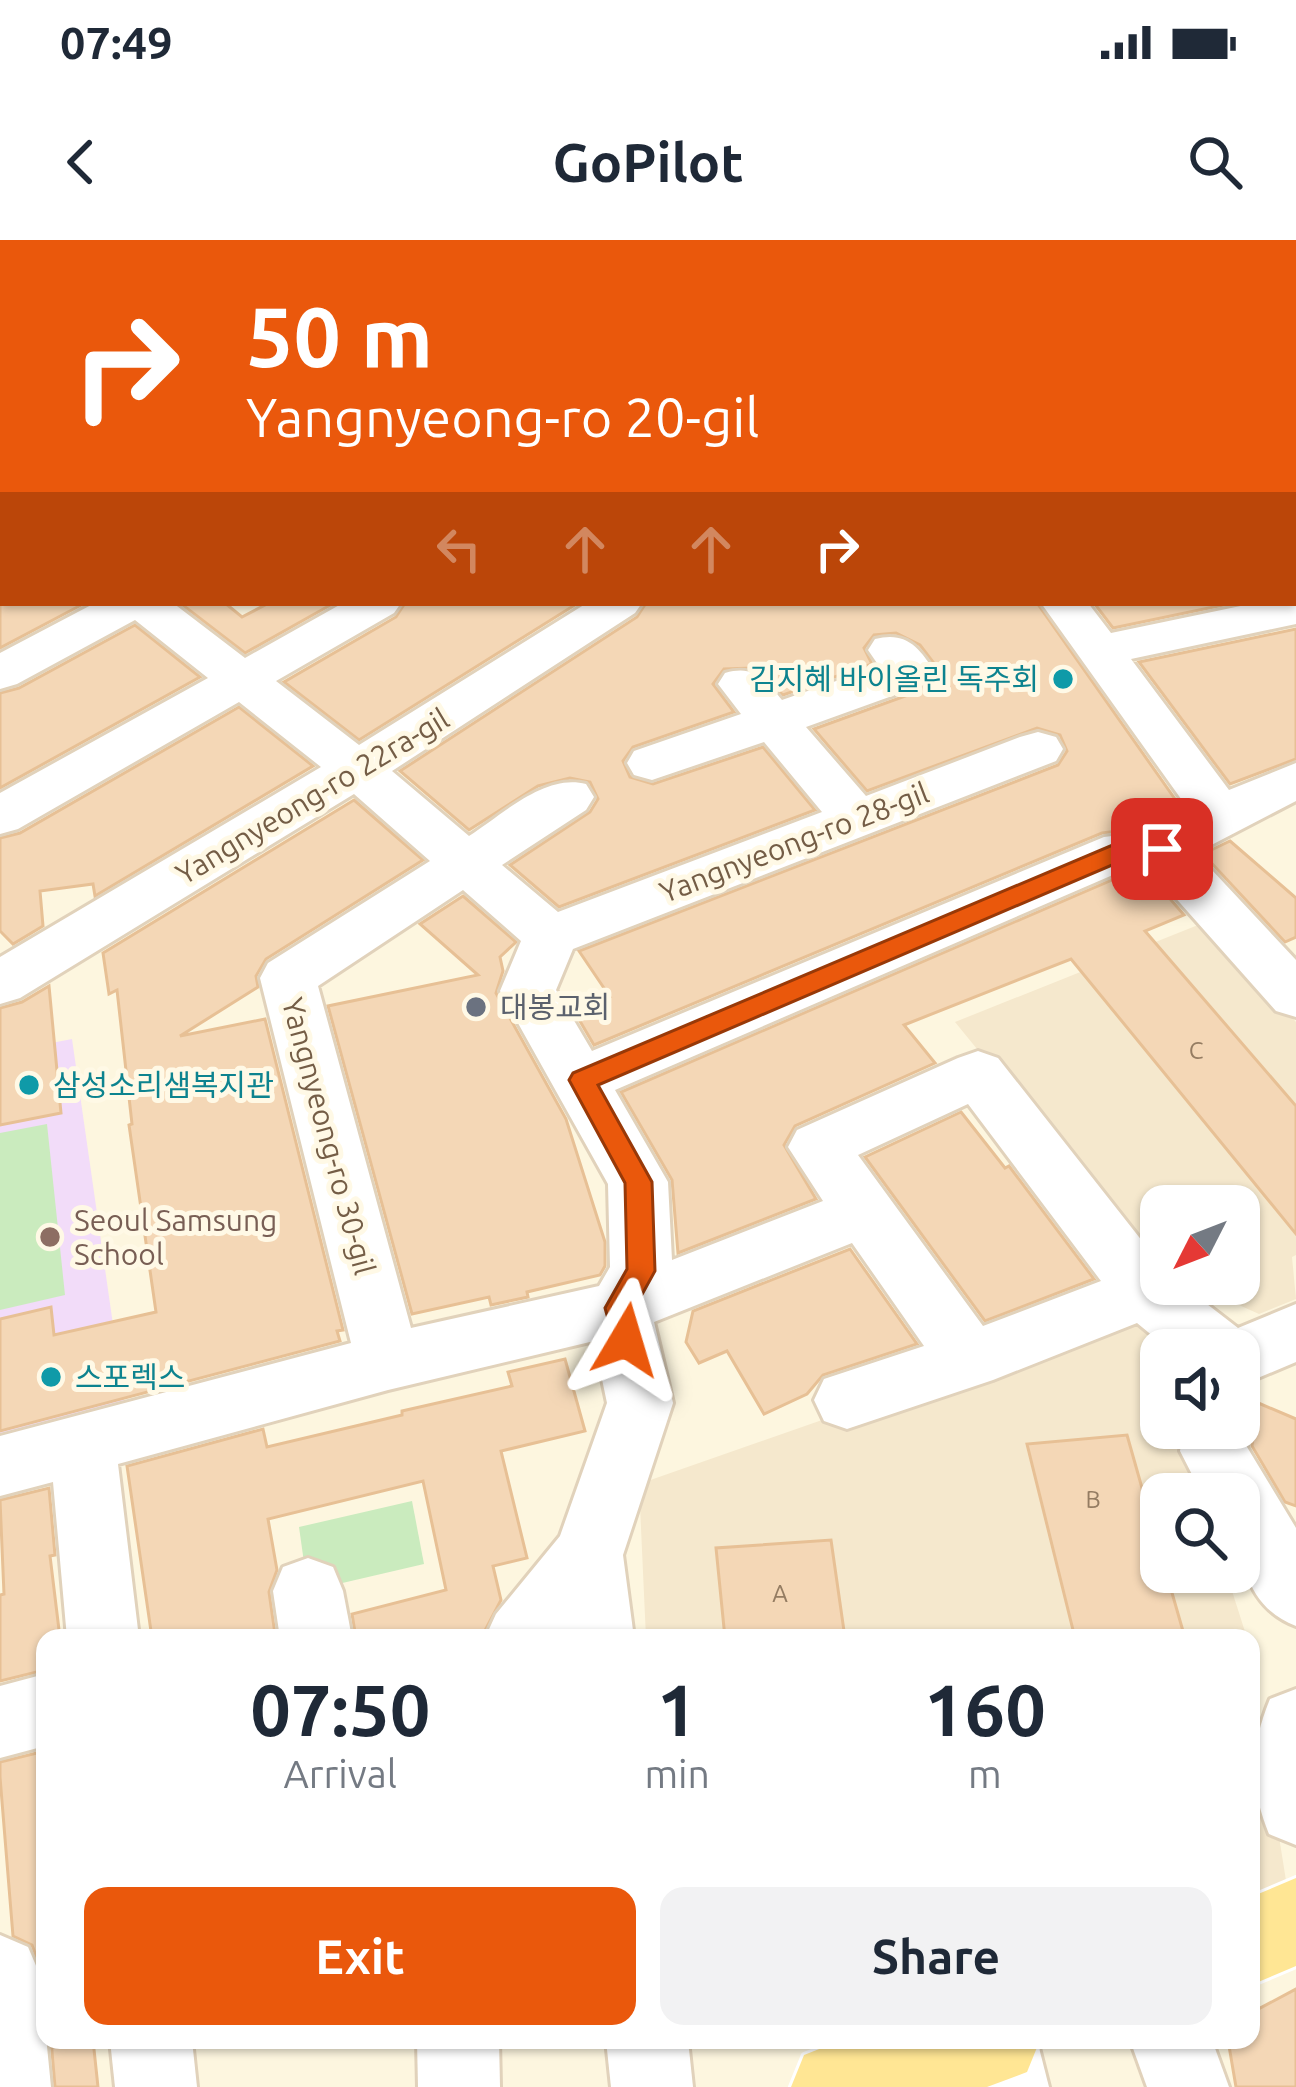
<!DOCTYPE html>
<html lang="en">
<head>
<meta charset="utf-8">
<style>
  body { margin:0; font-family:Ubuntu,"Noto Sans KR",sans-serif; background:#f2f2f3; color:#1f2937; height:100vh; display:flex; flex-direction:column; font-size:45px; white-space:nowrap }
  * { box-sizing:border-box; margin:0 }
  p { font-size:39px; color:#747a83 }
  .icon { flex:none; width:66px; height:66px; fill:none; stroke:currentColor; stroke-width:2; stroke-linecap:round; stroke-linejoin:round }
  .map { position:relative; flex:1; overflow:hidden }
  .details { position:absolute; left:36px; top:1389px; width:1224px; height:420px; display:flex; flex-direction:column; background:#fff; border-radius:24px; box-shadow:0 3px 9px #0004 }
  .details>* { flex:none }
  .hud { position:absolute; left:0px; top:0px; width:1296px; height:366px; box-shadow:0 3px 9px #0004; background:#ea580c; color:#fff; overflow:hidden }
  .needle { width:78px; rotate:228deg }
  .controls { position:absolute; left:1140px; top:945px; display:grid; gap:24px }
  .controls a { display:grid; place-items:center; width:120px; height:120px; border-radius:24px; background:#fff; box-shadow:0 3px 9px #0004; font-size:60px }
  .pin { position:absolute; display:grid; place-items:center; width:102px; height:102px; color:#fff; margin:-51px; border-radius:24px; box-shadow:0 6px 18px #0006 }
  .me { position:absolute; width:132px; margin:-66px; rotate:7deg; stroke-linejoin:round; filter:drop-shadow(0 0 9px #0008) }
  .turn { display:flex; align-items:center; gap:42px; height:252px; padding:0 48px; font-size:54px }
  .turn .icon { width:156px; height:156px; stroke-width:2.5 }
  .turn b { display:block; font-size:84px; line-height:102px }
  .lanes { display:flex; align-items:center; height:114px; padding:0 48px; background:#0003; justify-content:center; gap:60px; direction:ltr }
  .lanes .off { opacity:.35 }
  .eta { display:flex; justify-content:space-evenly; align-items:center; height:204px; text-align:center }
  .eta b { font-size:72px; font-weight:600; line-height:84px }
  .primary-button { display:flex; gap:24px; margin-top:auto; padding:24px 48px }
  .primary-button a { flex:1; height:138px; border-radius:24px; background:#ea580c; color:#fff; font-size:48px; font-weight:600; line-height:138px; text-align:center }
  .primary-button a+a { background:#f2f2f3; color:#1f2937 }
  .status { display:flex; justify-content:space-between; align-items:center; height:84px; padding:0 60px; background:#fff; direction:ltr }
  .status svg { height:33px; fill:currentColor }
  header { display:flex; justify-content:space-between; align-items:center; height:156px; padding:0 48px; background:#fff; font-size:54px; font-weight:600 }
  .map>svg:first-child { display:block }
  .residential { fill:#f5e8cd }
  .education { fill:#f2dcf9 }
  .green { fill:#caebbe }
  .building { fill:#f4d7b6; stroke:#e7c095; stroke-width:3 }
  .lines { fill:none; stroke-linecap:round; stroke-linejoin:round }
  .minor-casing { stroke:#e1d2bb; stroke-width:6 }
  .major-casing { stroke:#fff; stroke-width:6 }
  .minor { fill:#fff; fill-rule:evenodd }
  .major { fill:#ffe694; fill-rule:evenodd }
  .route { fill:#ea580c; stroke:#983908; stroke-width:3 }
  .culture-dot { fill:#0f9aa8; stroke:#fff9e6; stroke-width:4.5 }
  .worship-dot { fill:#6b7280; stroke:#fff9e6; stroke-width:4.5 }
  .education-dot { fill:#8d6e63; stroke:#fff9e6; stroke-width:4.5 }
  .labels { text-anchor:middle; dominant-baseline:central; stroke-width:10; stroke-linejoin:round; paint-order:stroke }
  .number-label { font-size:24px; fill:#947c62 }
  .culture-label { font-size:30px; fill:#0d838f; stroke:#fff9e6; text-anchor:start }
  .street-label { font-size:30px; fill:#745d46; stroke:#fff9e6 }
  .worship-label { font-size:30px; fill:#5b616d; stroke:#fff9e6; text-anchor:start }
  .education-label { font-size:30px; fill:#785e54; stroke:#fff9e6; text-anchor:start }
</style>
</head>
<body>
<div class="status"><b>07:49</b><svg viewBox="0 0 49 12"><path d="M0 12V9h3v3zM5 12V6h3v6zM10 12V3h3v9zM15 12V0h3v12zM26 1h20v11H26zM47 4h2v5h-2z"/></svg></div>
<header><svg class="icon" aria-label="back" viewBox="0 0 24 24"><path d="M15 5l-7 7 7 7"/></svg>GoPilot<svg class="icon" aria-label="search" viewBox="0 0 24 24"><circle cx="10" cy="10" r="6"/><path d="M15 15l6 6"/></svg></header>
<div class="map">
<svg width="1296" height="1847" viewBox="0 0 1296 1847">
  <rect width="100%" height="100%" fill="#fdf6df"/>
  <!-- residential -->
  <g class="residential">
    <path d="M1208,681L1296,782V1015L1292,1017L1296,1059L1259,1074L1192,1044H1239V966H1161V1030L1155,1027L955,782Z"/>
    <path d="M1128,1073L1167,1110H1161V1188H1176L1198,1254H1161V1332H1226L1247,1398H646L639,1244Z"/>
    <path d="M1251,1420L1287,1647L1251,1658Z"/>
  </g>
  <!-- education -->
  <path class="education" d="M72,799L127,1182L0,1212V813Z"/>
  <!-- green -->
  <g class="green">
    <path d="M80,0H671L74,3Z"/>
    <path d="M47,884L65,1055L0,1070V893Z"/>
    <path d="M412,1261L424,1324L308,1351L299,1287Z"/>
  </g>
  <!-- building -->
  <g class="building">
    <path d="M0,363H85L0,408Z"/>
    <path d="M180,363H225L242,377L269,363H334L245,413Z"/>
    <path d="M405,363H578L359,500L284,442L396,377Z"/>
    <path d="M646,363H1037L1182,569L1151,587L1102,593L594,805L574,771L610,757L579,711L1058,525L1067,511L1060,495L1037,488L867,551L814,489L930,447L939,430L920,405L896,393L874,395L864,408L872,424L783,455L753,428L724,429L713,444L734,472L633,507L623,521L630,537L653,544L763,507L815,570L559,667L510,625L590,572L598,559L590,542L570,538L538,546L469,590L400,531L637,377Z"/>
    <path d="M1094,363H1233L1113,388Z"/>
    <path d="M135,385L200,437L0,548V453L19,448Z"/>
    <path d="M1296,389V519L1230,544L1139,422Z"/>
    <path d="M239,467L313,526L95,656L93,644L40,651L43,686L13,704L0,691V598L20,593Z"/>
    <path d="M354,560L423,620L266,719L256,736L258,747L180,796L265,779L343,1090L337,1091L340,1101L0,1191V1079L51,1067L54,1095L156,1072L129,885L132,884L117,750L109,754L103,713Z"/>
    <path d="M1230,601L1296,658V697L1285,702L1203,614Z"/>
    <path d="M1130,632H1147L1184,675L1145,691L1296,866V994L1071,719L904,785L935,823L795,886L784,905L816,959L678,1013L672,940L621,852Z"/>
    <path d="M463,656L516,702L500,717L503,731L496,753L566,879L605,1002V1026L600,1035L527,1052L528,1057L491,1065L489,1057L412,1074L328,766L478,735L420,684Z"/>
    <path d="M49,746L61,873L0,885V768L22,762Z"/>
    <path d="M961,872L1005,928L1009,926L1094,1039L985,1081L865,917Z"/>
    <path d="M850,1009L917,1104L823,1135L807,1154L764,1174L727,1111L699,1123L686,1102L693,1071Z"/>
    <path d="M565,1119L585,1191L501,1211L527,1318L493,1326L501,1360L481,1398H356L352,1374L446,1350L423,1241L268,1279L277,1330L269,1352L275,1394L152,1398L127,1226L263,1189L267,1207L402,1175V1171L512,1146L508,1132Z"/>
    <path d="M1256,1162L1296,1179V1266L1285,1262L1252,1206L1254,1189L1250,1178Z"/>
    <path d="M1127,1195L1161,1315V1332H1166L1185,1398H1075L1027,1204Z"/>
    <path d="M49,1248L55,1315L50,1316L60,1398H45V1430L0,1441V1355L4,1354L0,1260Z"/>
    <path d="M831,1300L845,1398H725L716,1308Z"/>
    <path d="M45,1511V1740L32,1705L13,1696L0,1537V1522Z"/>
    <path d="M1296,1749V1847H1236L1228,1800H1251V1773Z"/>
    <path d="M51,1800H93L98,1847H55Z"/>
  </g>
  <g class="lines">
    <defs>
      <g id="minor">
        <path d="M1114,0H1164L1112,3Z"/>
        <path d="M1296,52V76L1293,77V53Z"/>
        <rect x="1293" y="141" width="3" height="24"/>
        <path d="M1296,244V270L1293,271V245Z"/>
        <path d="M1296,354V384L1131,419L1229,550L1296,523V561L1196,613L1296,720V777L1276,771L1149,628H1129L615,850L668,942L672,1020L823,961L788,907L797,890L958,818L978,811L998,818L1161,1025V1044H1181L1238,1088L1296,1064V1122L1239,1146V1110H1170L1137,1083L993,1140L847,1189L824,1181L814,1160L824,1139L924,1106L852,1003L654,1082L673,1163L623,1315L634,1398H485L496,1374L560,1296L607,1163L594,1101L388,1150L118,1224L139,1398H67L53,1242L0,1256V1196L351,1103L260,738L268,723L430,621L354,554L20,758L0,764V717L321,527L239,462L18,589L0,594V553L208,438L135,380L17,444L0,449V413L95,363H173L245,418L343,363H401L394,373L276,441L359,505L587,363H642L635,373L392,531L469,596C502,575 545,533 586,544L594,557L586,570L502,625L558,672L822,572L764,502L652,540L634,535L627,523L634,511L741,474L718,444L725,433C754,425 764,438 782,460L879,426L868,410L875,399C906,391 919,407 935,432L928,443L806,487L866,556L1020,497L1038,492L1056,497L1063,509L1056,521L573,709L556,750L592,811L1104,597L1152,591L1189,570L1041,363H1088L1111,393L1255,363H1293ZM463,650L521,701L500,751L608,944L610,1027L599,1046L411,1088L318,746ZM968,864L1101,1041L983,1086L858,915Z"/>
        <path d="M1239,1166L1250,1188L1247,1207L1296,1288V1386C1239,1364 1239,1307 1239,1254H1202L1180,1211L1184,1188H1239Z"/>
        <path d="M308,1318L333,1327L343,1351L352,1398H280L273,1351L283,1327Z"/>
        <path d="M45,1434V1506L0,1518V1446Z"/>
        <path d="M1296,1449V1605L1269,1594C1249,1545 1250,1508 1270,1459Z"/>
        <path d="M0,1695L28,1707L40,1735L51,1847H0Z"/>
        <path d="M110,1800H192L197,1847H115Z"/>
        <path d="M417,1800H499L500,1847H418Z"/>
        <path d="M606,1800H688L693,1847H611Z"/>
        <path d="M955,1800H1037L1049,1847H967Z"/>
        <path d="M1130,1800H1212L1229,1847H1147Z"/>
      </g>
      <g id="major">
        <path d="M1296,1638V1726L1251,1745V1657Z"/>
        <path d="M842,1800H1040L1027,1832L987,1847H791L804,1815Z"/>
      </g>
    </defs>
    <!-- minor casing -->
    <use href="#minor" class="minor-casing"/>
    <!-- major casing -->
    <use href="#major" class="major-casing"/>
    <!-- minor -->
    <use href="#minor" class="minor"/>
    <!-- major -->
    <use href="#major" class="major"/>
  </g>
  <!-- route -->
  <path class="route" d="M1162,601L1174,609L1171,615L1126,619L598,845L652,942L655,1031L634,1069L641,1100L637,1108L626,1112L616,1108L605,1068L627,1029L625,943L569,840L573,833L1115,604Z"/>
  <!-- markers -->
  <g class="culture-dot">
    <circle cx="1063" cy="439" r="12"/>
    <circle cx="29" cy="845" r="12"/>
    <circle cx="51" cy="1137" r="12"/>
  </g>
  <circle class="worship-dot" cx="476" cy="767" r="12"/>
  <circle class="education-dot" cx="50" cy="997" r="12"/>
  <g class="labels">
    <!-- number labels -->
    <g class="number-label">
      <text x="1196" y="810">C</text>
      <text x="1093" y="1259">B</text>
      <text x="780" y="1353">A</text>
    </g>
    <!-- culture labels -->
    <g class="culture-label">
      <text x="1039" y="439" text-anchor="end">김지혜 바이올린 독주회</text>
      <text x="53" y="845">삼성소리샘복지관</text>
      <text x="75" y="1137">스포렉스</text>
    </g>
    <!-- street labels -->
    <g class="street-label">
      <text transform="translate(312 556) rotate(-31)">Yangnyeong-ro 22ra-gil</text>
      <text transform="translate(794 602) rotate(-21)">Yangnyeong-ro 28-gil</text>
      <text transform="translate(329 896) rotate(75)">Yangnyeong-ro 30-gil</text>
    </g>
    <!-- worship labels -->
    <g class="worship-label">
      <text x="500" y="767">대봉교회</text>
    </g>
    <!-- education labels -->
    <g class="education-label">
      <text x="74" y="980">Seoul Samsung<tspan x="74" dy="34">School</tspan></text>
    </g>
  </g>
</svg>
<div class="controls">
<a><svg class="needle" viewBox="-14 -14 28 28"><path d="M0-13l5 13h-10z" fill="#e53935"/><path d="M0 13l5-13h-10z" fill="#747a83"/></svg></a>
<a><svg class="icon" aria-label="sound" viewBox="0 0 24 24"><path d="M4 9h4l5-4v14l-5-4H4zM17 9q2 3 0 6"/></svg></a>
<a><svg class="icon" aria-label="search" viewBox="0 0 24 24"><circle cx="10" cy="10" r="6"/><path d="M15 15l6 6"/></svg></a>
</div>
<div class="pin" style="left:1162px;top:609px;background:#d93025"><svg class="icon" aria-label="arrive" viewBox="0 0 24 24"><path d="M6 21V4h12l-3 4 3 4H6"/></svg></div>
<svg class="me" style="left:626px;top:1100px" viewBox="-20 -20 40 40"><path d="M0-17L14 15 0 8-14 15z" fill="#ea580c" stroke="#fff" stroke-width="4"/></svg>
<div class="hud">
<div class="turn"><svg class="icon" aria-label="right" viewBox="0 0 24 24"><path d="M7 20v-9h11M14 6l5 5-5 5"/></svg><div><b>50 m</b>Yangnyeong-ro 20-gil</div></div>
<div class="lanes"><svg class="icon off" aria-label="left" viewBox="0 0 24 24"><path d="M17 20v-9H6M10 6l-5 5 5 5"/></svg><svg class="icon off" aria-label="ahead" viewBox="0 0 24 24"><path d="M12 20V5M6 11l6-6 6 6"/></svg><svg class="icon off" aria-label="ahead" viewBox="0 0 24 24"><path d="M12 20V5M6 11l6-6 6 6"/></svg><svg class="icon" aria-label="right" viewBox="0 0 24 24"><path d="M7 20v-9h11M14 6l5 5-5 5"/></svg></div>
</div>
<section class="details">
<div class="eta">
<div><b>07:50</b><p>Arrival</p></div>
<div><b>1</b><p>min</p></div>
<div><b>160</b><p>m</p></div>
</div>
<div class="primary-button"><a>Exit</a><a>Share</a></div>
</section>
</div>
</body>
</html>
